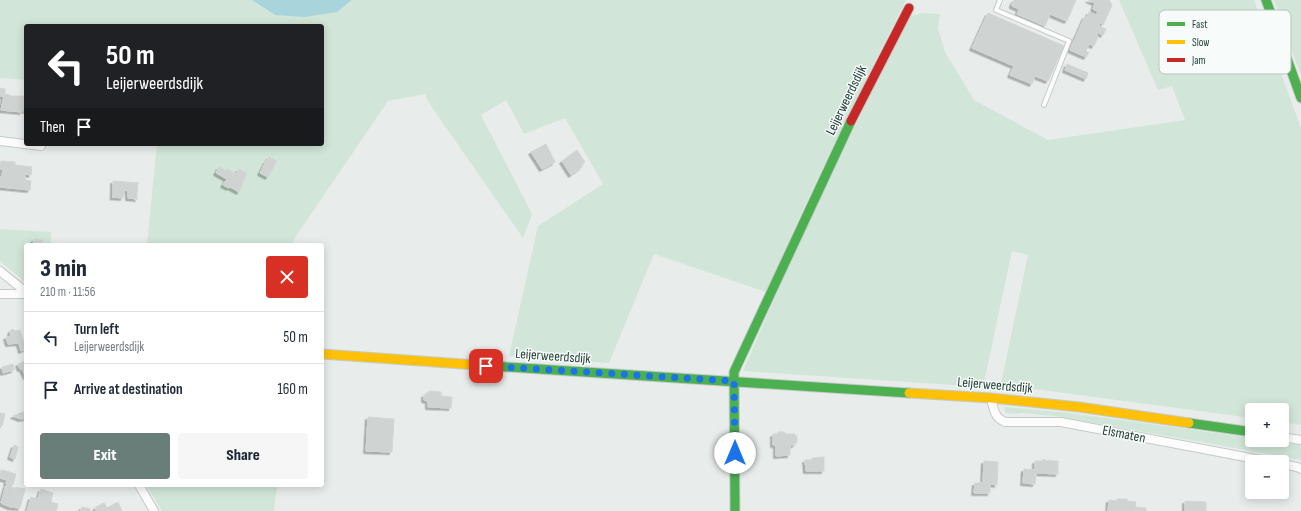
<!DOCTYPE html>
<html lang="en">
<head>
<meta charset="utf-8">
<style>
  body { margin:0; font-family:"Sofia Sans Condensed",sans-serif; background:#f6f6f7; color:#1f2937; height:100vh; display:flex; flex-direction:column; font-size:15px; white-space:nowrap }
  * { box-sizing:border-box; margin:0 }
  p { font-size:13px; color:#747a83 }
  .icon { flex:none; width:22px; height:22px; fill:none; stroke:currentColor; stroke-width:2; stroke-linecap:round; stroke-linejoin:round }
  .map { position:relative; flex:1; overflow:hidden }
  .drawer { position:absolute; left:24px; top:243px; width:300px; height:244px; display:flex; flex-direction:column; background:#fff; border-radius:4px; box-shadow:0 2px 10px #0003 }
  .drawer>* { flex:none }
  .top-card { position:absolute; left:24px; top:24px; width:300px; height:122px; border-radius:4px; box-shadow:0 2px 10px #0003; background:#202124; color:#fff; overflow:hidden }
  .buttons { position:absolute; left:1245px; top:403px; display:grid; gap:8px }
  .buttons a { display:grid; place-items:center; width:44px; height:44px; border-radius:4px; background:#fff; box-shadow:0 2px 10px #0003; font-size:20px }
  .pin { position:absolute; display:grid; place-items:center; width:34px; height:34px; color:#fff; margin:-17px; border-radius:8px; box-shadow:0 2px 6px #0006 }
  .me { position:absolute; width:44px; margin:-22px; rotate:0deg; stroke-linejoin:round; filter:drop-shadow(0 0 3px #0008) }
  .turn { display:flex; align-items:center; gap:14px; height:84px; padding:0 16px; font-size:18px }
  .turn .icon { width:52px; height:52px; stroke-width:2.5 }
  .turn b { display:block; font-size:28px; line-height:34px }
  .then { display:flex; align-items:center; height:38px; padding:0 16px; background:#0003; gap:8px; font-size:15px }
  .round { display:grid; place-items:center; flex:none; width:42px; height:42px; border-radius:4px; background:#f6f6f7 }
  .headline { display:flex; align-items:center; justify-content:space-between; height:68px; padding:0 16px }
  h1 { font-size:24px; font-weight:800; line-height:30px }
  .cta { display:flex; gap:8px; margin-top:auto; padding:8px 16px }
  .cta a { flex:1; height:46px; border-radius:4px; background:#697e78; color:#fff; font-size:16px; font-weight:800; line-height:46px; text-align:center }
  .cta a+a { background:#f6f6f7; color:#1f2937 }
  ul { padding:0; list-style:none }
  li { display:flex; align-items:center; gap:12px; height:52px; padding:0 16px; border-top:1px solid #e0e1e3 }
  li div { flex:1 }
  li b { display:block; font-size:15px }
  li em { font-style:normal }
  .map>svg:first-child { display:block }
  .green { fill:#d1e6d8 }
  .water { fill:#a9d4db }
  .building { fill:#cfd4d2; stroke:#d1d6d4; filter:url(#shadow) }
  .lines { fill:none; stroke-linecap:round; stroke-linejoin:round }
  .lane-casing { stroke:#c5cac8; stroke-width:6 }
  .street-casing { stroke:#c5cac8; stroke-width:10 }
  .fast-casing { stroke:#c3cbc8; stroke-width:11 }
  .slow-casing { stroke:#c3cbc8; stroke-width:11 }
  .jam-casing { stroke:#c3cbc8; stroke-width:11 }
  .lane { stroke:#fcfcfc; stroke-width:4 }
  .street { stroke:#fcfcfc; stroke-width:8 }
  .fast { stroke:#4caf50; stroke-width:9 }
  .slow { stroke:#ffc107; stroke-width:9 }
  .jam { stroke:#c62828; stroke-width:9 }
  .route { stroke:#1a73e8; stroke-width:7; stroke-dasharray:0 12.6 }
  .labels { text-anchor:middle; dominant-baseline:central; stroke-width:3; stroke-linejoin:round; paint-order:stroke }
  .street-label { font-size:14px; fill:#24423a; stroke:#f7fbf9 }
  .key { fill:#f7fbf9; stroke:#b8c4c0; stroke-width:1 }
  .key-label { font-size:11px; fill:#24423a }
</style>
</head>
<body>
<div class="map">
<svg width="1301" height="511" viewBox="0 0 1301 511">
  <defs>
    <filter id="shadow"><feDropShadow dx="-2.5" dy="2.5" stdDeviation="0" flood-color="#0004"/></filter>
  </defs>
  <rect width="100%" height="100%" fill="#e8edeb"/>
  <!-- green -->
  <g class="green">
    <path d="M0,0H252L275,15L337,12L352,0H906C857,96 809,193 766,292L654,254L609,363L509,356L538,226L603,184L565,118L524,134L506,100L481,115L532,214L523,238L433,109L426,97V94L388,101L292,242L293,245H147L157,144H322V26H26V80L0,78Z"/>
    <path d="M1119,0H1254L1301,128V425L1282,422V410H1252V418L1034,389L1000,388L1028,255L1012,251L983,387L743,371L804,231L908,17L922,13L940,14L938,28L945,52L974,100L1048,140L1185,120L1172,86L1158,90Z"/>
    <path d="M1274,0H1301V76Z"/>
    <path d="M0,229L51,232V245H26V283L0,261Z"/>
    <path d="M1004,407L1070,413L1252,438V440H1265L1301,445V460L1056,416L1022,413L1009,414L1005,412Z"/>
    <path d="M146,485H277L274,511H162Z"/>
  </g>
  <!-- water -->
  <path class="water" d="M252,0H352L337,12L305,17L275,15Z"/>
  <!-- building -->
  <g class="building">
    <path d="M1014,0H1076L1067,21L1050,14L1045,26L1017,14L1019,9L1012,6V4Z"/>
    <path d="M1088,0H1109L1112,5L1103,25L1100,23L1099,26L1106,29L1103,35L1096,32L1098,37L1094,46L1089,44L1086,51L1089,53L1086,57L1070,50L1085,16L1087,17L1089,12L1096,15L1098,12L1093,9L1095,3Z"/>
    <path d="M988,13L1064,46L1048,81L1035,76L1032,84L1010,75L1014,66L972,48Z"/>
    <path d="M1067,64L1088,73L1086,79L1065,70Z"/>
    <path d="M0,88L5,89V94L10,95V96H23L24,98L23,104H26V111L22,110V112L1,110L4,97L0,96Z"/>
    <path d="M546,144L555,162L542,169L531,152Z"/>
    <path d="M577,150L585,162L581,165L582,167L571,175L562,161Z"/>
    <path d="M269,157L277,161L268,177L260,173L266,161H267Z"/>
    <path d="M1,161L15,162V165L32,167L31,175L25,174V180L31,181L30,190L0,187V177H2L3,169H0Z"/>
    <path d="M219,167L226,171L227,169L236,174L239,169L247,174L242,183L243,184L239,192L230,187L229,188L223,185L227,179L216,173Z"/>
    <path d="M113,181L139,183H138L137,191H138H137V199H138L128,198V191L124,190L123,198L112,197H113Z"/>
    <path d="M34,239L43,240V245H33Z"/>
    <path d="M12,329L15,331L20,330L26,349L21,351L19,343L8,344L6,337L11,336L10,332Z"/>
    <path d="M26,361V368L20,369L18,364Z"/>
    <path d="M13,364L14,370L3,373L2,367Z"/>
    <path d="M26,368V377L22,369Z"/>
    <path d="M429,391L441,392V396L452,397L451,408L428,407V401L424,400V395L429,394Z"/>
    <path d="M26,411V418L21,419L13,416Z"/>
    <path d="M0,413L5,414L2,426L0,425Z"/>
    <path d="M368,417L394,419L392,452L366,451Z"/>
    <path d="M778,432H785V434H795V436H797V443H795V445H790V455L776,456V445H773V434H778Z"/>
    <path d="M14,445L18,447L15,459L10,457Z"/>
    <path d="M824,457V471H806L805,460H812V458Z"/>
    <path d="M1043,459L1045,460V461L1051,460V461H1058V474L1036,473L1035,484L1023,483L1024,469L1035,470V461H1043Z"/>
    <path d="M984,461L998,462L997,485L990,484V493H974L975,483H983Z"/>
    <path d="M1,470L6,471L3,479L0,478Z"/>
    <path d="M6,471L16,474L13,485L6,484L7,480L3,479Z"/>
    <path d="M6,485L15,488L10,507L1,503Z"/>
    <path d="M16,487L25,489L20,508L10,507Z"/>
    <path d="M41,489L47,491L42,511H27L31,497L38,499Z"/>
    <path d="M47,491L53,493L51,502L58,504L56,511H42Z"/>
    <path d="M1117,499H1127V501L1136,502L1135,507L1146,508V511H1108L1109,500L1117,501Z"/>
    <path d="M1185,501L1206,502V511H1185Z"/>
    <path d="M118,502L122,511L95,510L96,507L104,503L107,508Z"/>
    <path d="M82,507L90,509V511H81Z"/>
  </g>
  <g class="lines">
    <defs>
      <path id="lane" d="M1000,0L996,10L1069,41L1044,105"/>
      <g id="street">
        <path d="M0,141L41,146"/>
        <path d="M0,271L26,292"/>
        <path d="M0,294H26"/>
        <path d="M991,398C994,410 994,417 1005,422H1061L1272,462"/>
        <path d="M1282,437L1301,440"/>
        <path d="M1282,464L1297,467L1301,469"/>
        <path d="M139,485L154,511"/>
      </g>
      <g id="fast">
        <path d="M1266,0L1301,98"/>
        <path d="M491,366L909,393"/>
        <path d="M1189,423L1252,432"/>
        <path d="M735,511L734,372L851,121"/>
      </g>
      <g id="slow">
        <path d="M322,354L491,366"/>
        <path d="M909,393L991,398L1079,407L1189,423"/>
      </g>
      <path id="jam" d="M851,121L909,8"/>
    </defs>
    <!-- lane casing -->
    <use href="#lane" class="lane-casing"/>
    <!-- street casing -->
    <use href="#street" class="street-casing"/>
    <!-- fast casing -->
    <use href="#fast" class="fast-casing"/>
    <!-- slow casing -->
    <use href="#slow" class="slow-casing"/>
    <!-- jam casing -->
    <use href="#jam" class="jam-casing"/>
    <!-- lane -->
    <use href="#lane" class="lane"/>
    <!-- street -->
    <use href="#street" class="street"/>
    <!-- fast -->
    <use href="#fast" class="fast"/>
    <!-- slow -->
    <use href="#slow" class="slow"/>
    <!-- jam -->
    <use href="#jam" class="jam"/>
  </g>
  <g class="lines">
    <!-- route -->
    <path class="route" d="M486,366L734,381L735,453"/>
  </g>
  <g class="labels">
    <!-- street labels -->
    <g class="street-label">
      <text transform="translate(846 100) rotate(-64)">Leijerweerdsdijk</text>
      <text transform="translate(553 356) rotate(4)">Leijerweerdsdijk</text>
      <text transform="translate(995 385) rotate(5)">Leijerweerdsdijk</text>
      <text transform="translate(1124 434) rotate(11)">Elsmaten</text>
    </g>
  </g>
  <!-- legend -->
  <rect x="1159" y="10" width="132" height="64" rx="6" class="key"/>
  <rect x="1167" y="22" width="18" height="4" fill="#4caf50"/>
  <rect x="1167" y="40" width="18" height="4" fill="#ffc107"/>
  <rect x="1167" y="58" width="18" height="4" fill="#c62828"/>
  <g class="key-label">
    <text x="1192" y="28">Fast</text>
    <text x="1192" y="46">Slow</text>
    <text x="1192" y="64">Jam</text>
  </g>
</svg>
<div class="buttons">
<a>+</a>
<a>−</a>
</div>
<div class="pin" style="left:486px;top:366px;background:#d93025"><svg class="icon" aria-label="arrive" viewBox="0 0 24 24"><path d="M6 21V4h12l-3 4 3 4H6"/></svg></div>
<svg class="me" style="left:735px;top:453px" viewBox="-20 -20 40 40"><circle r="19" fill="#fff"/><path d="M0-13L10 11 0 6-10 11z" fill="#1a73e8"/></svg>
<div class="top-card">
<div class="turn"><svg class="icon" aria-label="left" viewBox="0 0 24 24"><path d="M17 20v-9H6M10 6l-5 5 5 5"/></svg><div><b>50 m</b>Leijerweerdsdijk</div></div>
<div class="then">Then<svg class="icon" aria-label="arrive" viewBox="0 0 24 24"><path d="M6 21V4h12l-3 4 3 4H6"/></svg></div>
</div>
<section class="drawer">
<div class="headline"><div><h1>3 min</h1><p>210 m · 11:56</p></div><a class="round" style="background:#d93025;color:#fff"><svg class="icon" aria-label="close" viewBox="0 0 24 24"><path d="M6 6l12 12M18 6L6 18"/></svg></a></div>
<ul>
<li><svg class="icon" aria-label="left" viewBox="0 0 24 24"><path d="M17 20v-9H6M10 6l-5 5 5 5"/></svg><div><b>Turn left</b><p>Leijerweerdsdijk</p></div><em>50 m</em></li>
<li><svg class="icon" aria-label="arrive" viewBox="0 0 24 24"><path d="M6 21V4h12l-3 4 3 4H6"/></svg><div><b>Arrive at destination</b></div><em>160 m</em></li>
</ul>
<div class="cta"><a>Exit</a><a>Share</a></div>
</section>
</div>
</body>
</html>
